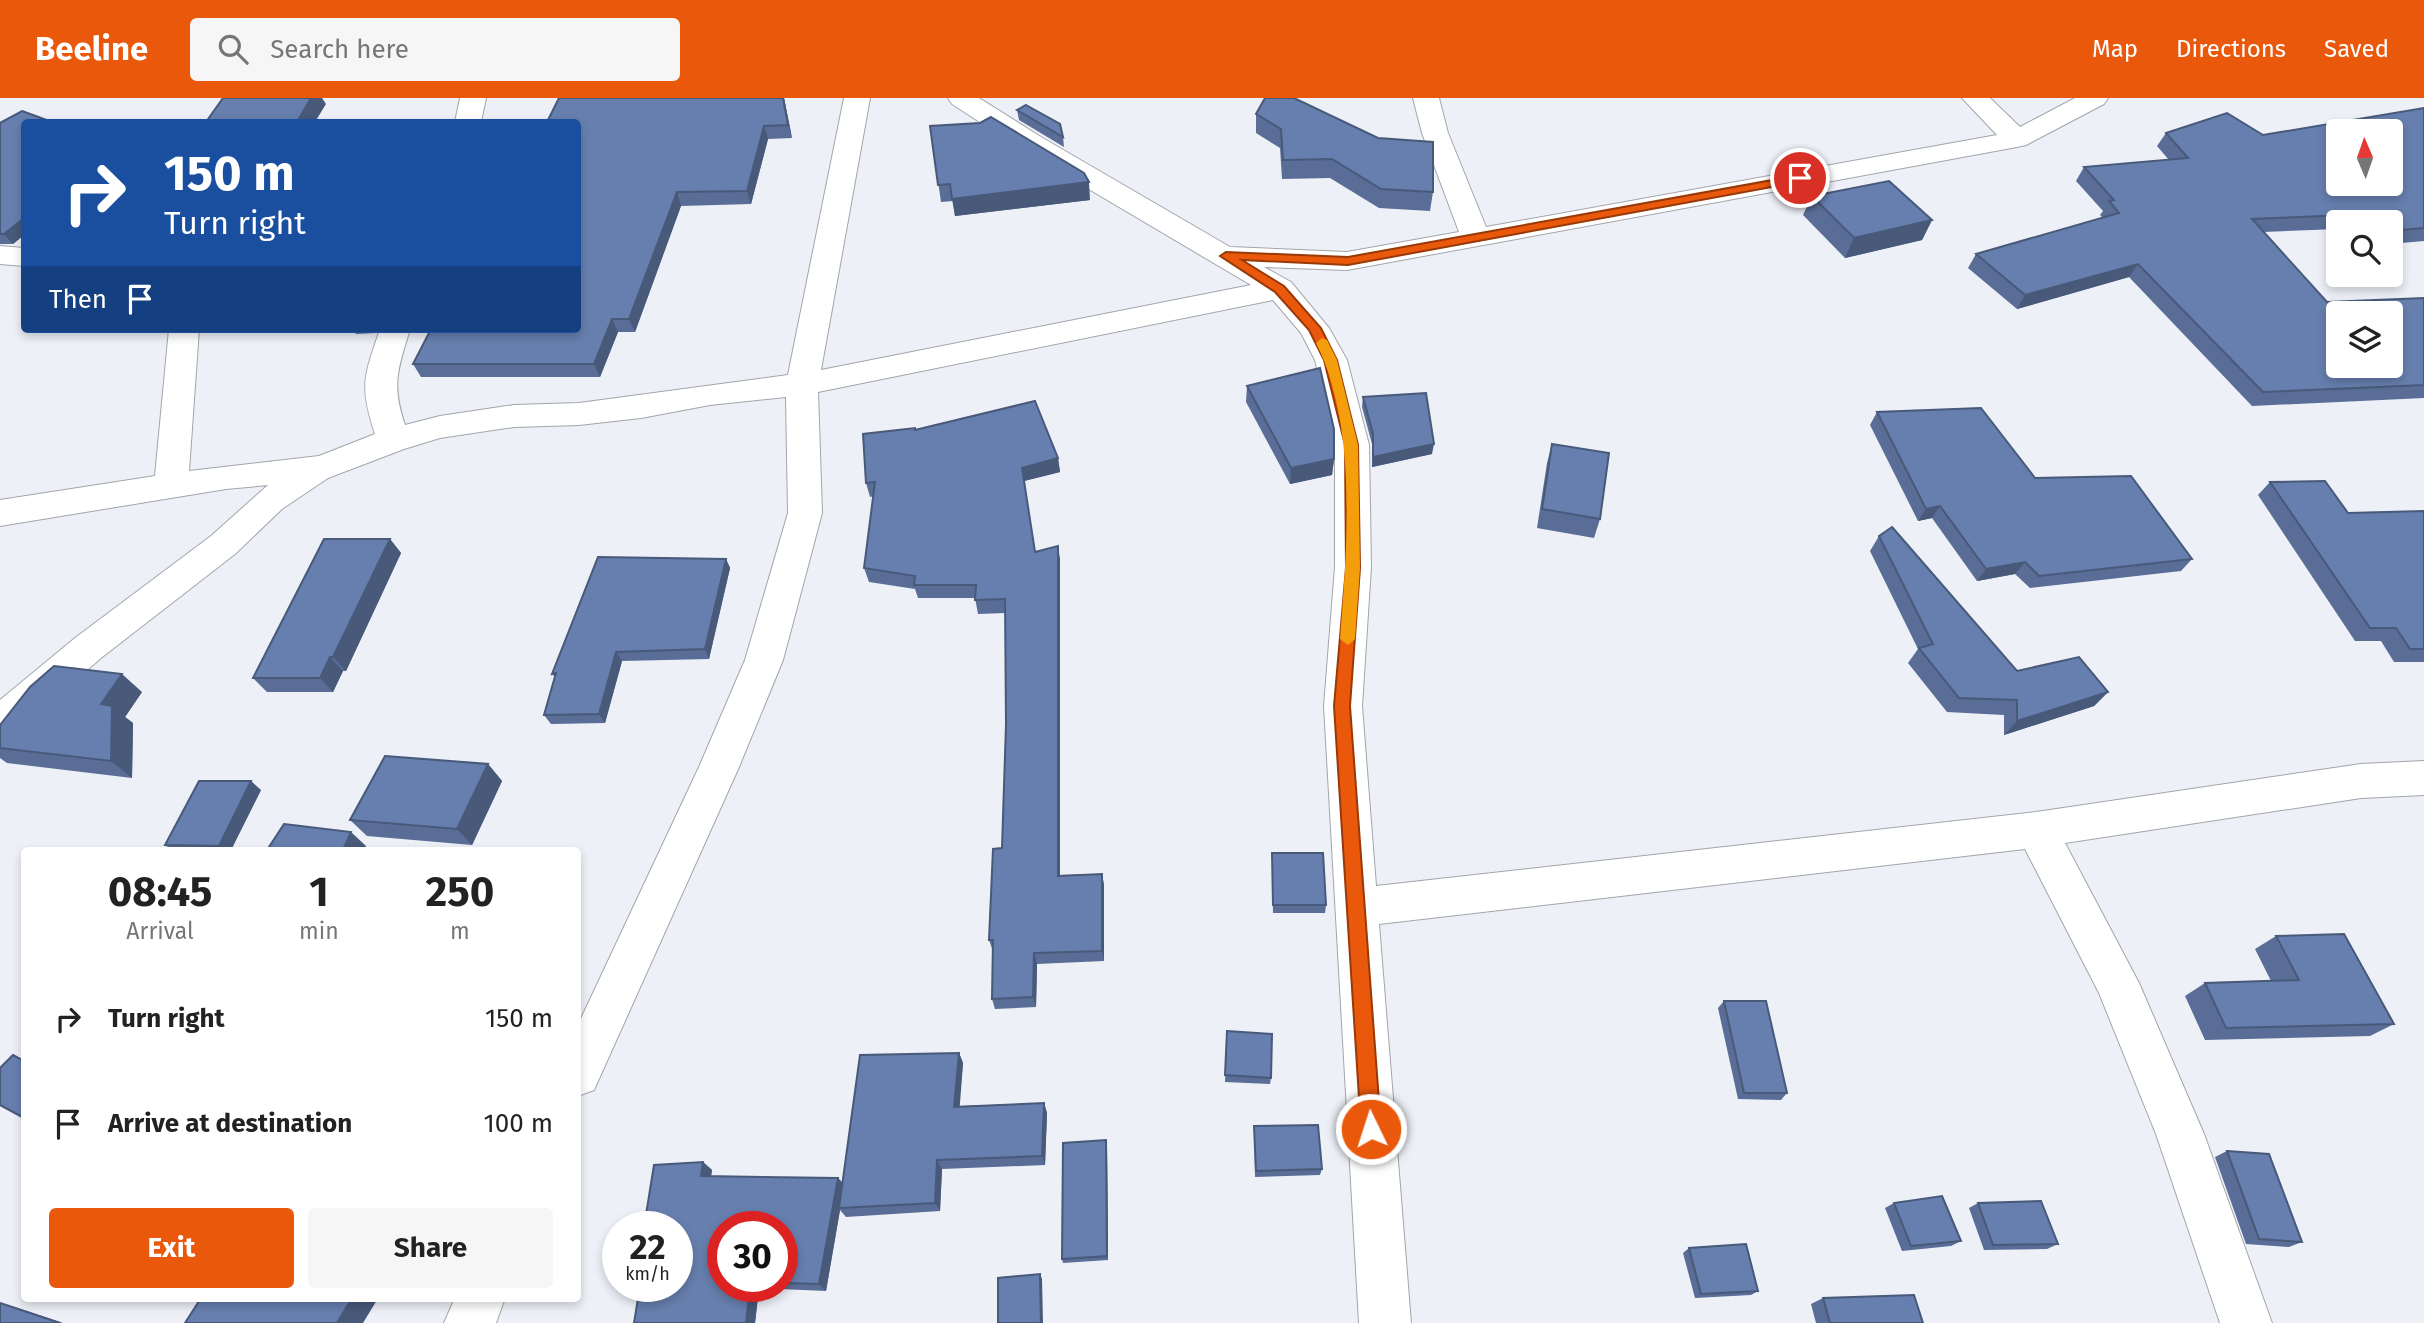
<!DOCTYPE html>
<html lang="en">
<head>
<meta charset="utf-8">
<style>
  body { margin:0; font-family:"Fira Sans",sans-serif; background:#f6f6f6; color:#222; height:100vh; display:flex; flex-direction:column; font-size:26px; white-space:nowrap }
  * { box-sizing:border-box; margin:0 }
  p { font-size:23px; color:#767676 }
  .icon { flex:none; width:38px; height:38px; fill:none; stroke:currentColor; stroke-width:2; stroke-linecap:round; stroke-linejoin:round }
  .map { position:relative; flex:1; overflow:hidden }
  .details { position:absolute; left:21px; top:749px; width:560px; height:455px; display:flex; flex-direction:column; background:#fff; border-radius:7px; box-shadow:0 4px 10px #0003 }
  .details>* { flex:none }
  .hud { position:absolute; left:21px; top:21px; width:560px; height:214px; border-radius:7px; box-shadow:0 4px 10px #0003; background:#1a4fa0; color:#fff; overflow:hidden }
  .needle { width:46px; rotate:358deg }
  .buttons { position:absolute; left:2326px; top:21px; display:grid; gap:14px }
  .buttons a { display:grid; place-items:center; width:77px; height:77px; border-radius:7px; background:#fff; box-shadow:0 4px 10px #0003; font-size:35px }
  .speed { position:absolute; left:602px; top:1113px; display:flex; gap:14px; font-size:35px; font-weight:700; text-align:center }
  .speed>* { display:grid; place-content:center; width:91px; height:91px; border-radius:50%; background:#fff; box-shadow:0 4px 10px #0003; line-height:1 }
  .speed small { font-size:18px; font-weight:400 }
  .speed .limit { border:10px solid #d22; background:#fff; color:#111 }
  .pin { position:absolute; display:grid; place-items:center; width:60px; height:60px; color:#fff; margin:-30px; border:4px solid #fff; border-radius:50%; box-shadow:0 2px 7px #0007 }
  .me { position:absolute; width:77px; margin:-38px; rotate:356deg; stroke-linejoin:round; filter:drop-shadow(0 0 5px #0008) }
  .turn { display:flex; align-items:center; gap:24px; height:147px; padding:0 28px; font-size:32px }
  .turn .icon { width:91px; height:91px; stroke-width:2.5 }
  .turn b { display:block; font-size:49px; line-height:60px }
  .then { display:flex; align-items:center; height:66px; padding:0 28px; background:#0003; gap:14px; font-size:26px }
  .eta { display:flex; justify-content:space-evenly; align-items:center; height:119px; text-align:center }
  .eta b { font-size:42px; font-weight:700; line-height:49px }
  .primary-button { display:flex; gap:14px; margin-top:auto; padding:14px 28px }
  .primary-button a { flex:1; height:80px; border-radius:7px; background:#ea580c; color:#fff; font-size:28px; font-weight:700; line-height:80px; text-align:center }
  .primary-button a+a { background:#f6f6f6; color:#222 }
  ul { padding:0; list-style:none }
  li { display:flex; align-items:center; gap:21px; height:105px; padding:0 28px }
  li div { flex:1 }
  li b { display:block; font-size:26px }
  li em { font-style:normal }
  header { display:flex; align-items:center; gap:42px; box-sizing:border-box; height:98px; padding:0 35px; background:#ea580c; color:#fff }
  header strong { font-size:33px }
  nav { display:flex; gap:38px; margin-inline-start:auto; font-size:24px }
  .search { width:490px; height:63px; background:#f6f6f6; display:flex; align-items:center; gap:18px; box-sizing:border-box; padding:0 24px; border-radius:7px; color:#767676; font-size:26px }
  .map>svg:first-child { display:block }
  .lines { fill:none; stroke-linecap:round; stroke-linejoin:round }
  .minor-casing { stroke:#a2a5ab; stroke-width:2 }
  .minor { fill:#fff; fill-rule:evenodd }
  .wall { fill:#596d96; fill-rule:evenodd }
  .shaded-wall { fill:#48597a }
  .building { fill:#677fae; stroke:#48597a; stroke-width:2; fill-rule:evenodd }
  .route { fill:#ea580c; stroke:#983908; stroke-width:2 }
  .slow { fill:#f59e0b }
</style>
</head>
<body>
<header>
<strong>Beeline</strong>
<div class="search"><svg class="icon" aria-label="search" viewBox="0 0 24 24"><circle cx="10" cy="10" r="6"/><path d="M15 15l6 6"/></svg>Search here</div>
<nav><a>Map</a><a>Directions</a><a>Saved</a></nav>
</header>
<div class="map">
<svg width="2424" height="1225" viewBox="0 0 2424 1225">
  <rect width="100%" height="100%" fill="#edf0f7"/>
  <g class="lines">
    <defs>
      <g id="minor">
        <path d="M460,0H486L481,24H455Z"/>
        <path d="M844,0H870L821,272L1251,187L1021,51L952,6L948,0H979L1041,39L1230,149L1347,154L1459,134L1422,35L1413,0H1439L1448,35L1486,129L1997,37L1962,0H1990L2020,29L2075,0H2108L2104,6L2026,47L2017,49L1347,172L1264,169L1291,184L1329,230L1347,262L1369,347L1371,469L1362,608L1376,788L2036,714L2361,666L2424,663V697L2361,700L2065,745L2139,885L2204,1036L2272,1225H2220L2156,1036L2099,895L2025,751L1379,826L1411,1225H1359L1324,608L1335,469V347L1315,262L1301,235L1273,202L818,294L822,415L783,562L739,669L594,992L578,998V927L699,669L745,562L788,415L786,299L710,307L641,320L579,327L514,329L440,340L404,351L328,380L282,411L235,456L101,560L14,636L0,641V602L75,540L211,438L268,387L226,391L0,428V402L155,378L169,231H199L189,373L319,358L375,336C359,287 364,279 380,231H410C398,271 391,286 405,327L440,318L514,307L579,305L788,277Z"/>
        <path d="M0,148L24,150V168L0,166Z"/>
        <path d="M455,1200H505L496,1225H444Z"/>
      </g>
    </defs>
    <!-- minor casing -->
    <use href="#minor" class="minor-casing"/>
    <!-- minor -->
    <use href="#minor" class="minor"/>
  </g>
  <!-- wall -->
  <g class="wall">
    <path d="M559,0H784L792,40L768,41L751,106L681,108L635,234H618L600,279H421L413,266L578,231Z"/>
    <path d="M2424,10V143L2390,146V124H2338V131L2263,134L2327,204L2424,200V300L2252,308L2129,179L2017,211L1968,170L1976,156L2103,120L2100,117L2103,113L2076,83L2084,69L2169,62L2157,48L2166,35L2263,37Z"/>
    <path d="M1017,12L1063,39L1064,49L1019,22Z"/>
    <path d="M1256,16L1433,94L1430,113L1379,110L1330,80L1282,81L1280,50L1256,35Z"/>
    <path d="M24,24V137L13,146H0V25Z"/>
    <path d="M930,28L1090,102L955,118L953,103L941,104Z"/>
    <path d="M1812,98L1932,122L1922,142L1845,160L1803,117Z"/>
    <path d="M353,231H378L376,235L356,236Z"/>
    <path d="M1247,288L1334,361L1332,377L1290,386L1246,304Z"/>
    <path d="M1363,299L1432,356L1372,369V346L1362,309Z"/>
    <path d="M1877,314L2035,380L2192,461L2181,473L2030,490L2015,476L1977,483L1932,420L1918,423L1870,327Z"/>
    <path d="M916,332L1058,360L1060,374L1024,383L1035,454L1060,461V777L1102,776L1104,787V863L1037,866L1036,909L995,911L992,901L993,853L989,842L1002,750L1006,626V515L978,516L975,500H918L915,491L869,484L864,470L874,398L870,399L866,385Z"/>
    <path d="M1552,346L1600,421L1594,440L1537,430L1547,365Z"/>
    <path d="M2270,384L2348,415L2424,413V564H2394L2381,543H2355L2258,397Z"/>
    <path d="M1879,438L2017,573L2108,594L2094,608L2004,637V617L1947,614L1908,565L1918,551L1870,453Z"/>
    <path d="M390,441L401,455L346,573H343L333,594H267L253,580Z"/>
    <path d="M726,461L730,470L709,561L622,563L605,625L551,626L544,617L555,579L552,576Z"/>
    <path d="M142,594L125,619L133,625L132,680L7,665L0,660V627Z"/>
    <path d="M488,666L502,683L472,747L367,738L350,722Z"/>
    <path d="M261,692L231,752H172L165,747Z"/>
    <path d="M1272,755L1326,807L1325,815H1273Z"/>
    <path d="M2276,838L2394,926L2370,938L2205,942L2185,898L2205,885L2271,883L2255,851Z"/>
    <path d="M1724,903L1787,995L1781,1002L1738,1001L1718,910Z"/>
    <path d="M1227,933L1271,980L1270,986L1225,984Z"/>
    <path d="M959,955L963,965L959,1008L1044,1005L1047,1015L1045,1067L942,1071L940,1113L846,1119L840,1112L826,1193L759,1190L755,1225H634L640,1188H677V1129H644L654,1067L703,1064L712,1072L711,1078L838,1080L843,1085L860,957ZM723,1129H782V1188H723Z"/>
    <path d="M1254,1028L1322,1071L1320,1077L1255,1079Z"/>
    <path d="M1106,1042L1107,1048L1108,1162L1063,1165L1062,1161Z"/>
    <path d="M2227,1053L2302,1144L2289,1149L2246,1146L2215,1059Z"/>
    <path d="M1894,1105L1961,1143L1951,1148L1902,1153L1885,1110Z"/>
    <path d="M1978,1105L2058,1146L2047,1151L1984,1152L1969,1110Z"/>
    <path d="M1689,1150L1758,1193L1751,1197L1695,1200L1683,1155Z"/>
    <path d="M1823,1200L1923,1225H1816L1811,1206Z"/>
  </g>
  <!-- shaded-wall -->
  <g class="shaded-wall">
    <path d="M311,0H322L326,6L315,24H297Z"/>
    <path d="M783,0H784L792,40L788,27Z"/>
    <path d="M764,28L768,41L751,106L747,93Z"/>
    <path d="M1089,84L1090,102L955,118L952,101Z"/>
    <path d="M677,94L681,108L635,234L629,221Z"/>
    <path d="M24,120V137L13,146L4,136Z"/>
    <path d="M1932,122L1922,142L1845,160L1854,140Z"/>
    <path d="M2138,166L2129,179L2017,211L2025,197Z"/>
    <path d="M612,221L618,234L600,279L594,266Z"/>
    <path d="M1434,346L1432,356L1372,369L1373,359Z"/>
    <path d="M1058,360L1060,374L1024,383L1022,370Z"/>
    <path d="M1334,361L1332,377L1290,386L1291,370Z"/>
    <path d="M1940,408L1932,420L1918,423L1926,411Z"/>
    <path d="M390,441L401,455L346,573L333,559Z"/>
    <path d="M1058,448L1060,461V789L1058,778Z"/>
    <path d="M726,461L730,470L709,561L705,551Z"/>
    <path d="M2025,464L2015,476L1977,483L1986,471Z"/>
    <path d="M616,554L622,563L605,625L599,616Z"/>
    <path d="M330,559L343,573L333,594L320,580Z"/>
    <path d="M122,576L142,594L125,619L133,625L132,680L111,663L101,606Z"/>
    <path d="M2108,594L2094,608L2004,637L2017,623Z"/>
    <path d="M488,666L502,683L472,747L457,731Z"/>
    <path d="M251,683L261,692L231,752H225L219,748Z"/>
    <path d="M351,734L366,748L364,752H343Z"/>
    <path d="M1102,776L1104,787V863L1102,853Z"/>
    <path d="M1034,855L1037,866L1036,909L1033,899Z"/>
    <path d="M959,955L963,965L959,1018L954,1009Z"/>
    <path d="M1044,1005L1047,1015L1045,1067L1042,1058Z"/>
    <path d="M1106,1042L1107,1048L1108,1162L1107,1158Z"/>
    <path d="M937,1062L942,1071L940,1113L935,1105Z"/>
    <path d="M703,1064L712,1072L710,1086L701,1078Z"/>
    <path d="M838,1080L845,1088L839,1110L840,1112L826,1193L819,1186Z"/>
    <path d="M1040,1176L1042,1181L1043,1225H1041Z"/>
    <path d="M750,1188H756L759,1190L755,1225H746Z"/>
    <path d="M352,1200H374L377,1202L363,1225H337Z"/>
    <path d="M0,1204L63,1225H60Z"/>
  </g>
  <!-- building -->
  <g class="building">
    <path d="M223,0H311L297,24H206Z"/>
    <path d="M559,0H783L788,27L764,28L747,93L677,94L629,221H612L594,266H413L431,231H578V24H547Z"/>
    <path d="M1265,0H1294L1378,40L1433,44V94L1381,91L1332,61L1283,62L1281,31L1256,16Z"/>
    <path d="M1026,7L1060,26L1063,39L1017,12Z"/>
    <path d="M2424,10V130L2391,133L2390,124H2383L2375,116L2252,121L2327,204L2424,200V287L2263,294L2138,166L2025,197L1976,156L2119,115L2109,103L2114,102L2084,69L2188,60L2166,35L2227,15L2263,37ZM2338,33H2390V86H2338ZM2338,215H2390V268H2338Z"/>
    <path d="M22,13L52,24H24V120L4,136H0V25Z"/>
    <path d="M991,19L1084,75L1089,84L952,101L950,86L938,87L930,28L980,25Z"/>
    <path d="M1889,83L1932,122L1854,140L1812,98Z"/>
    <path d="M1320,270L1334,331V361L1291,370L1247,288Z"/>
    <path d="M1426,295L1434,346L1373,359V336L1363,299Z"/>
    <path d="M1035,303L1058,360L1022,370L1035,454L1058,448V778L1102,776V853L1034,855L1033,899L992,901L993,842H989L993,751L1002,750L1006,626L1005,501L975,502L976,487H914L915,478L864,470L875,384L866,385L863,336L915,330V332Z"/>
    <path d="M1981,310L2035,380L2131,378L2192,461L2039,478L2025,464L1986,471L1940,408L1926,411L1877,314Z"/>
    <path d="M1552,346L1609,355L1600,421L1542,411Z"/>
    <path d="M2325,383L2348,415L2424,413V551H2410L2396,530H2370L2270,384Z"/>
    <path d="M1892,429L2017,573L2079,559L2108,594L2017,623V602L1959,600L1919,550L1933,546L1879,438Z"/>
    <path d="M324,441H390L333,559H330L320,580H253Z"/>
    <path d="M598,459L726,461L705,551L616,554L599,616L544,617L556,575L552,576Z"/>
    <path d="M54,568L122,576L101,606L112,608L111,663L0,650V627L30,589Z"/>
    <path d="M385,658L488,666L457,731L350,722Z"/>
    <path d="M199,683H251L219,748L165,747Z"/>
    <path d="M284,726L351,734L343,752H267Z"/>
    <path d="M1272,755H1323L1326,807H1273Z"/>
    <path d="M2344,836L2394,926L2226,930L2205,885L2299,882L2276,838Z"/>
    <path d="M1724,903H1766L1787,995H1744Z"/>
    <path d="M1227,933L1272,936L1271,980L1225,977Z"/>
    <path d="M959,955L954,1009L1044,1005L1042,1058L937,1062L935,1105L839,1110L860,957Z"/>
    <path d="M13,957L24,963V1020L0,1007V970Z"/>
    <path d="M1318,1027L1322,1071L1256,1073L1254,1028Z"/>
    <path d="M1106,1042L1107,1158L1062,1161L1063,1045Z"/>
    <path d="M2227,1053L2269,1056L2302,1144L2259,1141Z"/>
    <path d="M703,1064L701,1078L838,1080L819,1186L782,1185V1129H723V1188H750L746,1225H634L640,1188H677V1129H644L654,1067Z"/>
    <path d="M1942,1098L1961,1143L1911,1148L1894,1105Z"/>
    <path d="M2041,1103L2058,1146L1993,1147L1978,1105Z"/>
    <path d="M1746,1146L1758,1193L1701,1196L1689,1150Z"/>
    <path d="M1040,1176L1041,1225H998V1180Z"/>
    <path d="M1914,1197L1923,1225H1830L1823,1200Z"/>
    <path d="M201,1200H352L337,1225H185Z"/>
    <path d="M0,1205L60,1225H0Z"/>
  </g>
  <!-- route -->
  <path class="route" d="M1800,77L1804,78V83L1348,167L1242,162L1284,188L1321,230L1337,262L1358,347L1360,470L1350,608L1381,1031L1378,1037L1371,1040L1364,1037L1361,1031L1334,608L1346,470L1345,347L1324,262L1309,232L1275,194L1220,158L1226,154L1348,159Z"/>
  <!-- slow -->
  <path class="slow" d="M1322,240L1327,242L1337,262L1358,347L1360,470L1355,541L1348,547L1340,541C1347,450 1358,328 1316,245Z"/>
</svg>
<div class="buttons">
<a><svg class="needle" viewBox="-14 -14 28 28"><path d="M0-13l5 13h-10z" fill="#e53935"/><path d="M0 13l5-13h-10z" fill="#767676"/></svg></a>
<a><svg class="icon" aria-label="search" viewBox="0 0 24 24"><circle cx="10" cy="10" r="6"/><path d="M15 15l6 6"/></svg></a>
<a><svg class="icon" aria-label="layers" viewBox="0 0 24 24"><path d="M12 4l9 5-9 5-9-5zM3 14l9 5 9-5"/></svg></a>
</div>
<div class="speed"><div>22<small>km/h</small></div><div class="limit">30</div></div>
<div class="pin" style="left:1800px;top:80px;background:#d93025"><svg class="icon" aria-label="arrive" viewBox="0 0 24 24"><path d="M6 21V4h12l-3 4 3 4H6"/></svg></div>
<svg class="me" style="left:1371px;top:1031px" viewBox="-20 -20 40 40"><circle r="17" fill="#ea580c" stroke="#fff" stroke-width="3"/><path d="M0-11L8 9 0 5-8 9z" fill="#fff"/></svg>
<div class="hud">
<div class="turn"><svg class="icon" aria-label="right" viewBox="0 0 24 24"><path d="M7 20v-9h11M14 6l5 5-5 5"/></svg><div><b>150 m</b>Turn right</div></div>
<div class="then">Then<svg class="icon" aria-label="arrive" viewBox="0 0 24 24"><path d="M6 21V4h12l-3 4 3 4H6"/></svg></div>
</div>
<section class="details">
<div class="eta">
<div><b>08:45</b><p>Arrival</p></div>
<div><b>1</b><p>min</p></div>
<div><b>250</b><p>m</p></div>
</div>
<ul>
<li><svg class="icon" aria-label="right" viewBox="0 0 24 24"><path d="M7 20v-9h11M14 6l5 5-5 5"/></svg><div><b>Turn right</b></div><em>150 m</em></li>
<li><svg class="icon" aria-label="arrive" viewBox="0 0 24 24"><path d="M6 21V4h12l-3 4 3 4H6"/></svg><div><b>Arrive at destination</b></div><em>100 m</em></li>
</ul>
<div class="primary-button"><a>Exit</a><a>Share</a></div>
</section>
</div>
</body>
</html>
